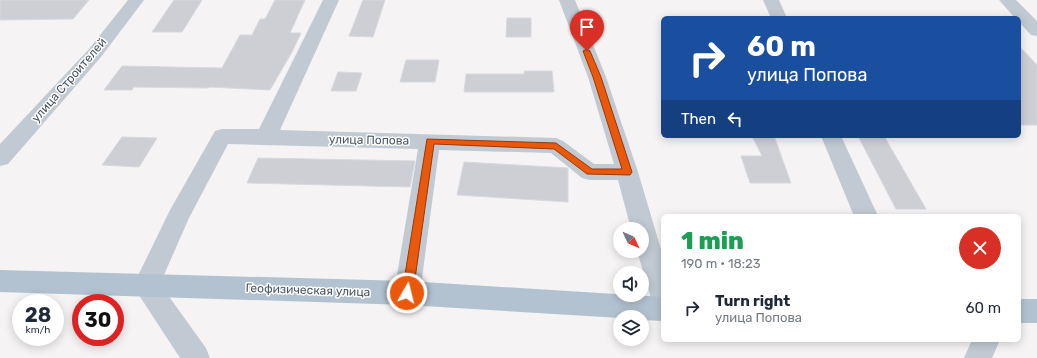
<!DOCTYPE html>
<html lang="en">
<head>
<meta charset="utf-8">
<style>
  body { margin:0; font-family:Rubik,sans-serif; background:#f2f2f3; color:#1f2937; height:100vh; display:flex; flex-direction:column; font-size:15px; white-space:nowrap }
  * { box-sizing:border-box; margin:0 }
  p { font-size:13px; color:#747a83 }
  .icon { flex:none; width:22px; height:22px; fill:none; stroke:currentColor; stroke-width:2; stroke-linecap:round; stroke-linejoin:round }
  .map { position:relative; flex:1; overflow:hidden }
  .side { position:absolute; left:661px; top:214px; width:360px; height:128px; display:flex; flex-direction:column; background:#fff; border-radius:6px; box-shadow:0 2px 10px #0003 }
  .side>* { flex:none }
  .guide { position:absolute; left:661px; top:16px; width:360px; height:122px; border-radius:6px; box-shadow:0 2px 10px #0003; background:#1a4fa0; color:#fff; overflow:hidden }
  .needle { width:26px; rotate:134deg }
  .tools { position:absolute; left:613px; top:222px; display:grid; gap:8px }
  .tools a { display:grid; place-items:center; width:36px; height:36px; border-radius:50%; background:#fff; box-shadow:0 2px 10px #0003; font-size:20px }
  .speed { position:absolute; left:12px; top:294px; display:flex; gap:8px; font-size:20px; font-weight:700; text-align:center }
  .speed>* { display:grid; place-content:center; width:52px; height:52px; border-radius:50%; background:#fff; box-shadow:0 2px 10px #0003; line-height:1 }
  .speed small { font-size:10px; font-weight:400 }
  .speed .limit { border:6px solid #d22; background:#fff; color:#111 }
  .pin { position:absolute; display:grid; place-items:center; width:34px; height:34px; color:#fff; margin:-41px -17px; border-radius:50% 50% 50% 0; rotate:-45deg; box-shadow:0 0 4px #0007 }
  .pin .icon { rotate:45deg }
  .me { position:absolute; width:44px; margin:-22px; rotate:8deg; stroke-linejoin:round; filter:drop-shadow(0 0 3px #0008) }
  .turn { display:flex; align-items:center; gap:14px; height:84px; padding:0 20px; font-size:18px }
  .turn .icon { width:52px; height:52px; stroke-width:2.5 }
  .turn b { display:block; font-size:28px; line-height:34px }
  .then { display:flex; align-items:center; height:38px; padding:0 20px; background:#0003; gap:8px; font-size:15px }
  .round { display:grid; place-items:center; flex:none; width:42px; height:42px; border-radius:21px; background:#f2f2f3 }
  .overview { display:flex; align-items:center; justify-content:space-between; height:68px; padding:0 20px }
  h1 { font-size:24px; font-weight:800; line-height:30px; color:#1e9e55 }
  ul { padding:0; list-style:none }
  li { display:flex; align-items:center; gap:12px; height:52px; padding:0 20px }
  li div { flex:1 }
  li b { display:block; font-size:15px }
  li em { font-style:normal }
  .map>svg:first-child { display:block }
  .building { fill:#cdcfd5; stroke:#d7d9de }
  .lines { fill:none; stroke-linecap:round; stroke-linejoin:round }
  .minor { fill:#c1cad2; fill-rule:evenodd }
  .major { fill:#b3c2d1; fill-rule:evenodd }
  .route { fill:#ea580c; stroke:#983908 }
  .labels { text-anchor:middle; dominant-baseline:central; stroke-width:3; stroke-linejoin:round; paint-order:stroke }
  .street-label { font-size:12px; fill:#4a5661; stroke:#fff }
</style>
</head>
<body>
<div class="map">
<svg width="1037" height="358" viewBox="0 0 1037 358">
  <rect width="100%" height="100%" fill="#f5f3f3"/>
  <!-- building -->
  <g class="building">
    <path d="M0,0H89L73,19L0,20Z"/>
    <path d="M174,0H202L182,32H152Z"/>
    <path d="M275,0H305L290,33H301L292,52L270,90L209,87L208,88L134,87L132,90H104L122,66L222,68L240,35H252L260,19H265Z"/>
    <path d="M363,0H385L373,37L349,36Z"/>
    <path d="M507,18H531V37H506Z"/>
    <path d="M1019,46L1037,65V125H1019Z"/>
    <path d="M406,60H439L435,82H400Z"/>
    <path d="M524,71H552L554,92H464L466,74H524Z"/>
    <path d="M338,72L362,73L356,91H331Z"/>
    <path d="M752,136H774L791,183H750L741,156H762Z"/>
    <path d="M858,136H884L926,209H896Z"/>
    <path d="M122,137L157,138L139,167L102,165Z"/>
    <path d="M258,158L415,161L410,187L247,183Z"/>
    <path d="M464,162L568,168V202L457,195Z"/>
  </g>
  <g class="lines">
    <!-- minor -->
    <g class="minor">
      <path d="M128,0H144L101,57L8,164L0,166V144L89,49Z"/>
      <path d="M323,0H339L280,130L556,138L563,141L594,164H614L588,77L559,0H575L606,77L638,172L663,256V312L654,308L637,251H642V229H631L618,180H590L582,178L551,153L439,150L420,293L416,301L407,305L398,301L394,293L418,149L228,144L189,218L160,284L206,348L210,358H180L133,286L170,210L215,131L222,129H259Z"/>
      <path d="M763,0H779L787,18H771Z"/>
      <path d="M999,0H1016L1037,21V36L1031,35L1019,22V18H1015Z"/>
      <path d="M821,136H841L878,216H854Z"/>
      <path d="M972,340H1000L992,358H964Z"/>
    </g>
    <!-- major -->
    <g class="major">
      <path d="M0,270L407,281L663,297V321L642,320V317L620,318L407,305L0,292Z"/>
      <rect x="1019" y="299" width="18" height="24"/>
    </g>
  </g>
  <!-- route -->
  <path class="route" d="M587,49L590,51L601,77L632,172L630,175L587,174L554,149L434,144L413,293L411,296H404L402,293L427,139L556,143L592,169H622L593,77L583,51Z"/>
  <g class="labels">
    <!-- street labels -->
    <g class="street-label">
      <text transform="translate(69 80) rotate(-49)">улица Строителей</text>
      <text transform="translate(369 140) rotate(1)">улица Попова</text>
      <text transform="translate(308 290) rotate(2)">Геофизическая улица</text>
    </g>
  </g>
</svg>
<div class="tools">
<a><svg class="needle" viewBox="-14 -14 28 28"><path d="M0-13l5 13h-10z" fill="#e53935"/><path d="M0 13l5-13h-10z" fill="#747a83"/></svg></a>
<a><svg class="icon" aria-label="sound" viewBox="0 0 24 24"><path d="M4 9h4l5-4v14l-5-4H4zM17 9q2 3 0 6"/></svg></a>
<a><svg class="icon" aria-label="layers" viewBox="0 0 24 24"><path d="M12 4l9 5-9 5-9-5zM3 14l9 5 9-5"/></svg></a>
</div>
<div class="speed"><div>28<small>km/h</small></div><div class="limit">30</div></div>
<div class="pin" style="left:587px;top:51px;background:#d93025"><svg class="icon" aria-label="arrive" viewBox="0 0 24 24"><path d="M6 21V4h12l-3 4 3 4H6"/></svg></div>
<svg class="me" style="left:407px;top:293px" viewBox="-20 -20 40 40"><circle r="17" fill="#ea580c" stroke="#fff" stroke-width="3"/><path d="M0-11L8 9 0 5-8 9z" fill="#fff"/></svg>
<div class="guide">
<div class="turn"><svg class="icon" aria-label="right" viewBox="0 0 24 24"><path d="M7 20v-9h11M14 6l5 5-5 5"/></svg><div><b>60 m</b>улица Попова</div></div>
<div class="then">Then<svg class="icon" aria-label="left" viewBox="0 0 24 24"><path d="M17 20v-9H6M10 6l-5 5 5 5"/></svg></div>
</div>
<section class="side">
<div class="overview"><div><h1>1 min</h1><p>190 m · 18:23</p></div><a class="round" style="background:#d93025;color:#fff"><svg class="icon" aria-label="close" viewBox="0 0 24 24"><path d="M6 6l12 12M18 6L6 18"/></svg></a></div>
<ul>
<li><svg class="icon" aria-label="right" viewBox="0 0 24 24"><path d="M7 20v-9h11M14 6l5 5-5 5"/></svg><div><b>Turn right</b><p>улица Попова</p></div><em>60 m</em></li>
</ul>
</section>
</div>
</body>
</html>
